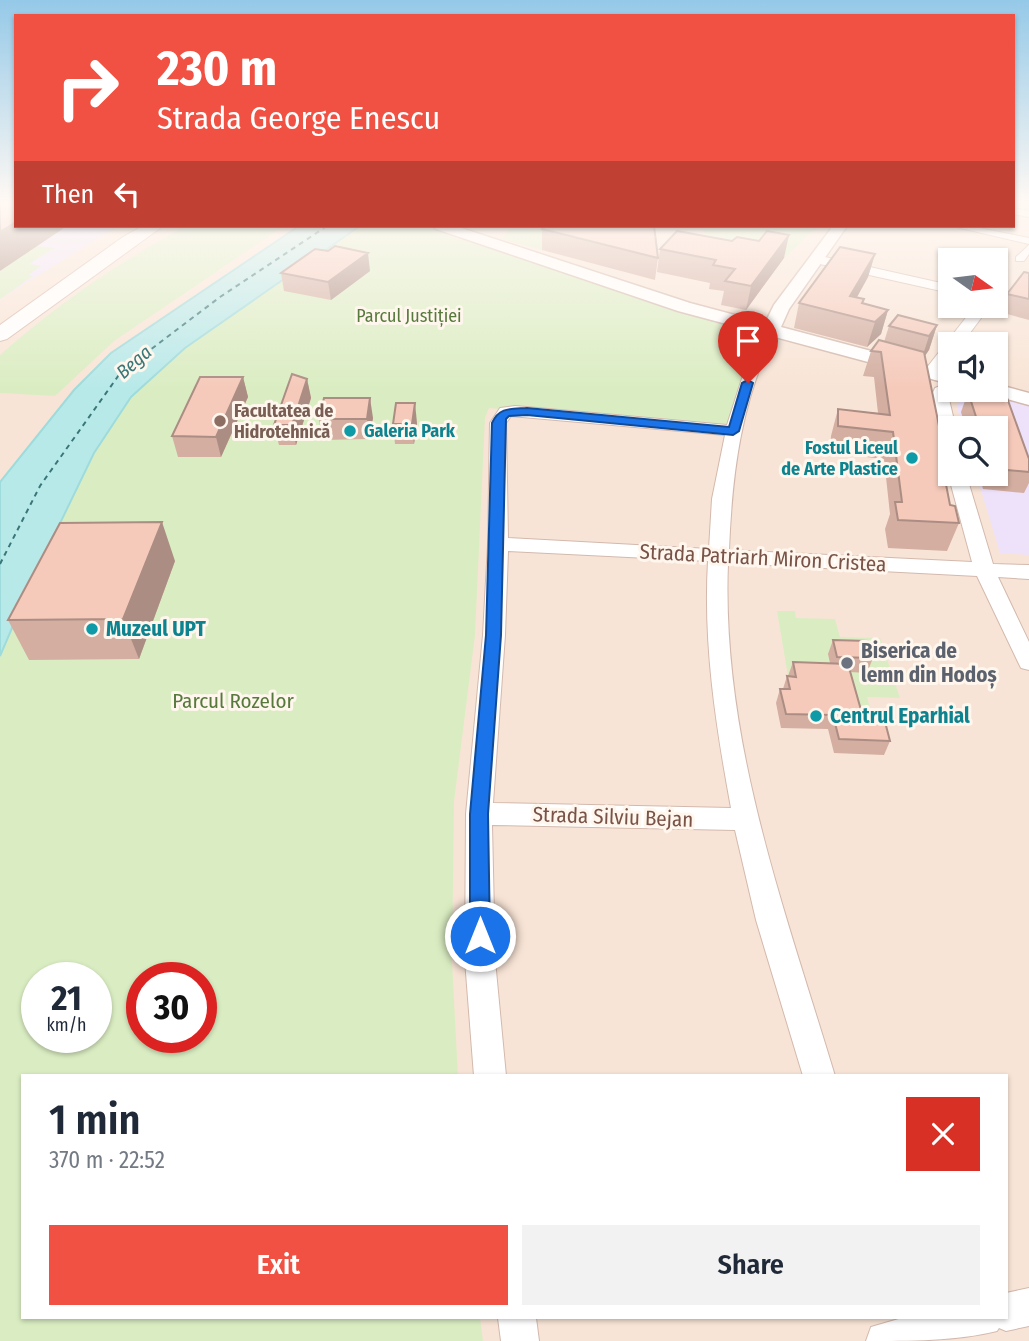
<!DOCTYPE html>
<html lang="en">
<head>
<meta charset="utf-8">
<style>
  body { margin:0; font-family:"Fira Sans Condensed",sans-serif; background:#f2f2f3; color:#1f2937; height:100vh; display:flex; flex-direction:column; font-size:26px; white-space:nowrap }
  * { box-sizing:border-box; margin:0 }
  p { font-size:23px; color:#747a83 }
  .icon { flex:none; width:38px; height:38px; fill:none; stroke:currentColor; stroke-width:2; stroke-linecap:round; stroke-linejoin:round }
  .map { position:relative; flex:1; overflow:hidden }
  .details { position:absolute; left:21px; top:1074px; width:987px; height:245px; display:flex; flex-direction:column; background:#fff; border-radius:0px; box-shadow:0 2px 5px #0004 }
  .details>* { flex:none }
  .banner { position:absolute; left:14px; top:14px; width:1001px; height:214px; border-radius:0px; box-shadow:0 2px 5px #0004; background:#f05142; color:#fff; overflow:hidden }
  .needle { width:46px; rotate:104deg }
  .controls { position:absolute; left:938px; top:248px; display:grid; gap:14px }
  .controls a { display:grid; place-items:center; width:70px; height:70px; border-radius:0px; background:#fff; box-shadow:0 2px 5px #0004; font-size:35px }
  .speed { position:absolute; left:21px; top:962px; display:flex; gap:14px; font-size:35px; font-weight:700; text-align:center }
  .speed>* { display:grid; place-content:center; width:91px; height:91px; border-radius:50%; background:#fff; box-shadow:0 2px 5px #0004; line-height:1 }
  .speed small { font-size:18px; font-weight:400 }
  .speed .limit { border:10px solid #d22; background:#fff; color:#111 }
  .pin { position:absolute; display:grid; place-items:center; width:60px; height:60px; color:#fff; margin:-72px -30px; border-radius:50% 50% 50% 0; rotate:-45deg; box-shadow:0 0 7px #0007 }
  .pin .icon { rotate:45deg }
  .me { position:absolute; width:77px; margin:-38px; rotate:0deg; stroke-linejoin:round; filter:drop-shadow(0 0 5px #0008) }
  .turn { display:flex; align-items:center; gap:24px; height:147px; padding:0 28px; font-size:32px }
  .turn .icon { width:91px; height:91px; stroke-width:2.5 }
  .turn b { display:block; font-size:49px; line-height:60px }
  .then { display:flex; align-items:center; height:66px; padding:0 28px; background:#0003; gap:14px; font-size:26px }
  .round { display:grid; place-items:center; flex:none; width:74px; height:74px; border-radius:0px; background:#f2f2f3 }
  .head { display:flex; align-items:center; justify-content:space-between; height:119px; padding:0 28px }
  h1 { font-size:42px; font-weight:600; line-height:52px }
  .primary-button { display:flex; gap:14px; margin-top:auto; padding:14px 28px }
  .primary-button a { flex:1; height:80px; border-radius:0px; background:#f05142; color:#fff; font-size:28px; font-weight:600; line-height:80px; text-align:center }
  .primary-button a+a { background:#f2f2f3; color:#1f2937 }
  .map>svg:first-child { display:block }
  .residential { fill:#f8e4d6; fill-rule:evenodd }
  .education { fill:#eee2fa }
  .green { fill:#daedc2; fill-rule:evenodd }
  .water { fill:#b8e9e9; stroke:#9edbdc; stroke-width:2 }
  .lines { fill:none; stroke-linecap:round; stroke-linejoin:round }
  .ferry { stroke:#387678; stroke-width:2; stroke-dasharray:5 4.5; stroke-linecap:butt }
  .pedestrian-casing { stroke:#d3b9ad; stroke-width:2 }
  .minor-casing { stroke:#d3b9ad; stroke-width:2 }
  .tertiary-casing { stroke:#d3b9ad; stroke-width:3 }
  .secondary-casing { stroke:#d9baac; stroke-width:2 }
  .pedestrian { fill:#fff; fill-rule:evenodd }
  .minor { fill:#fff; fill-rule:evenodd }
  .tertiary { fill:#fff; fill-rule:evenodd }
  .secondary { fill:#fff; fill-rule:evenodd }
  .wall { fill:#d3aea1 }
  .shaded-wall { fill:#ac8d83 }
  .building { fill:#f5cabb; stroke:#ac8d83; stroke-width:2 }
  .route { fill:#1a73e8; stroke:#114b97; stroke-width:2 }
  .education-dot { fill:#8d6e63; stroke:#fff6ed; stroke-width:2.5 }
  .culture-dot { fill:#0f9aa8; stroke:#fff6ed; stroke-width:2.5 }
  .worship-dot { fill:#6b7280; stroke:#fff6ed; stroke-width:2.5 }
  .labels { text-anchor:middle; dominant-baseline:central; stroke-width:6; stroke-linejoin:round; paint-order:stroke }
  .far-park-label { font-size:18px; fill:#577a3c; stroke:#fff6ed }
  .far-education-label { font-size:18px; font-weight:bold; fill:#785e54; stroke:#fff6ed; text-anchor:start }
  .far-culture-label { font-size:18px; font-weight:bold; fill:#0d838f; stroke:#fff6ed; text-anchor:start }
  .far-water-label { font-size:19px; font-style:italic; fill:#387678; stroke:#fff6ed }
  .street-label { font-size:21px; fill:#795348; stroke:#fff6ed }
  .culture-label { font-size:21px; font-weight:bold; fill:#0d838f; stroke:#fff6ed; text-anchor:start }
  .worship-label { font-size:21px; font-weight:bold; fill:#5b616d; stroke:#fff6ed; text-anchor:start }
  .park-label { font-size:21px; fill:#577a3c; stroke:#fff6ed }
</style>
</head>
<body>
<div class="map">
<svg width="1029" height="1341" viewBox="0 0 1029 1341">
  <rect width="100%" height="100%" fill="#fef1e6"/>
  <!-- residential -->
  <path class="residential" d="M0,200L16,226H1013V200H1029V1341H0ZM950,261H996V306H950ZM950,345H996V390H950ZM950,429H996V474H950ZM37,978H96V1038H37ZM142,978H201V1038H142ZM23,1076H1006V1318H23Z"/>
  <!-- education -->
  <g class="education">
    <path d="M0,200L16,226H118L0,299Z"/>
    <path d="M982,393L1029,405V555L1000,553L976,474H996V429H963L960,420L957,406L963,395Z"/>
  </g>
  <!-- green -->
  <g class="green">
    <path d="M186,226H284L114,341L55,396L0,393V355C57,305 118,262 186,226Z"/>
    <path d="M362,226H425L460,240H481L766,330L733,431L489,408L485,418L475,635L454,802L452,962L458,1076H23V1318H480L483,1341H0V656L33,579L94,453L131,397L185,348ZM37,978H96V1038H37ZM142,978H201V1038H142Z"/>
    <path d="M700,227H816L785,258L710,239Z"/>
    <path d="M509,229L556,230L542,250L503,239Z"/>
    <path d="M36,246L54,248L29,264L41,266L28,275L33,276L0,299V271Z"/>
    <path d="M777,611H795L796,618L835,619L840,637L880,638L900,698L867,697L877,732H857L831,678L788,676Z"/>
  </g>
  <!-- water -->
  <path class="water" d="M299,226H360L185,348L131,397L94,453L33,579L0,656V482L74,390L111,353Z"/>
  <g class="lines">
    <!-- ferry -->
    <path class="ferry" d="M0,564L40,486L121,372L220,297L327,226"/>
    <defs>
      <g id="pedestrian">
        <path d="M1013,208L1029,211V217L1013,214Z"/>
        <path d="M952,226H969L1029,238V244Z"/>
        <path d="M1029,245V254L1024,261H1016V257Z"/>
      </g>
      <g id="minor">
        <path d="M816,255L950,285V293L811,262L809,259Z"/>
        <path d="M975,306H990L961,345H950V359L937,376H925L923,373L925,370Z"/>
        <path d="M770,327L777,331C741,397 732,476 729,550L972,562L948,474L950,471V474H966L993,564L1029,565V579L998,577L1029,642V670L1021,668L1018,662L977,576L728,563C721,740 785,910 835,1076H803L756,920L735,830L492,825L495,960L506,1076H474L465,960L466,814L483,635L488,544L490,423L500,408L515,406L727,425L747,363L765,328ZM511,416L725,435L712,499L709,549L508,538L506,423ZM508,551L708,561C703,644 716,727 731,808L493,803L505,635Z"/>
        <path d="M950,382V390H956L948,395L956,429H950V447L941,442L932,395L935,388Z"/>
        <path d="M1029,1288V1326L1006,1331L999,1328L997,1331C957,1341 909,1341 866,1341L871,1327L902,1318H1006V1293Z"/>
        <path d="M498,1318H536L539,1341H501Z"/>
      </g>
      <g id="tertiary">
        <path d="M433,226H455L690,303L765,323L774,305L833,226H847L789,309L781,327L950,372V384L678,311L436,229Z"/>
        <path d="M996,384L1029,393V405L989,394L986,390H996Z"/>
      </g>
      <path id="secondary" d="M143,226H163L7,339L0,341V325L123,237Z"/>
    </defs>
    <!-- pedestrian casing -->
    <use href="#pedestrian" class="pedestrian-casing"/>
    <!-- minor casing -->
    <use href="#minor" class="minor-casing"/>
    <!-- tertiary casing -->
    <use href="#tertiary" class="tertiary-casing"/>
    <!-- secondary casing -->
    <use href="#secondary" class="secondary-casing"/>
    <!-- pedestrian -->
    <use href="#pedestrian" class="pedestrian"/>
    <!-- minor -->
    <use href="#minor" class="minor"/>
    <!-- tertiary -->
    <use href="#tertiary" class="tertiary"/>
    <!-- secondary -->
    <use href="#secondary" class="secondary"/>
  </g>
  <!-- wall -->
  <g class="wall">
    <path d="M542,229L658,258L655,280L542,250Z"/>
    <path d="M660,249L784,258L746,310L721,305L724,291L709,289L710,283L657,272Z"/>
    <path d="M875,254L868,277L857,297L864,299L863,304L888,310L881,334L867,347L794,328L799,303Z"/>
    <path d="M370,271L331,300L284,291L281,273Z"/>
    <path d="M1029,273V320L1000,312L1007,294Z"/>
    <path d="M937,325L929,350L925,356L947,465L944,472L950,505L959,523L947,551L888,548L885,529L890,514L884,459L830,453L831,436L838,409L878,413L874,377L863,376L871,351L884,342L889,326Z"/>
    <path d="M243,377L248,397L221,457H178L172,436Z"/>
    <path d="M307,379L311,398L296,445H279L274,425Z"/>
    <path d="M968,392L1029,459V483L1024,493L983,489L979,474H996V429H966L961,412Z"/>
    <path d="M373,418L369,439L322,440L319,419Z"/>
    <path d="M417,423L414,444H395L393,424Z"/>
    <path d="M175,561L139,659L29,660L8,620Z"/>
    <path d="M833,640L873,658L867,673L850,672L863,717L890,741L884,755L834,753L828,729L781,728L776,703L780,689H783L787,676H788L793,662L830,663L828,654Z"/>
  </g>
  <!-- shaded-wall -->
  <g class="shaded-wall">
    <path d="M16,222V226H67L0,271V232Z"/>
    <path d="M789,235L784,258L746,310L751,286Z"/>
    <path d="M368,253L370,271L331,300L328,282Z"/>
    <path d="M875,254L868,277L847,315L850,296Z"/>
    <path d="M888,310L881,334L867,347L875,322Z"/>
    <path d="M937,325L929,350L921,361L929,336Z"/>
    <path d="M243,377L248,397L221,457L216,437Z"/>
    <path d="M307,379L311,398L296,445L292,425Z"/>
    <path d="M370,398L373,418L369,439L367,419Z"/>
    <path d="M415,403L417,423L414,444L412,424Z"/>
    <path d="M162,522L175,561L139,659L123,619Z"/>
  </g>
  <!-- building -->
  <g class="building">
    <path d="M0,200H16V222L0,232Z"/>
    <path d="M545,226H654L658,258L542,229Z"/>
    <path d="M677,231L732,241L737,237L759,241L767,231L789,235L751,286L725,281L735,269L713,265L716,260L660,249Z"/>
    <path d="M335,246L368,253L328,282L281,273L315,249L328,251Z"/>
    <path d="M840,247L875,254L850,296L864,299L862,303L888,310L875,322L799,303Z"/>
    <path d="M1024,272L1029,273V299L1007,294Z"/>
    <path d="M898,315L937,325L929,336L889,326Z"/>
    <path d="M879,340L924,352L947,465L942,464L950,505L955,506L959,523L898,520L895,502H902L893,432L838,426V409L890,415L881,352L871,351Z"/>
    <path d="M292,374L307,379L292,425H274Z"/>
    <path d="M200,377H243L216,437L172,436Z"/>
    <path d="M968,392L1006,395L1029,459V472L996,469V429H980Z"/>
    <path d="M324,398H370L367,419H319Z"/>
    <path d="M396,403H415L412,424H393Z"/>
    <path d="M162,522L123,619L8,620L60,523Z"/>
    <path d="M833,640L868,641L873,658L837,657Z"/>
    <path d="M793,662L848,664L863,717L884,718L890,741L839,739L833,715L786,714L780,689H790L787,676L796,677Z"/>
  </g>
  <!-- sky -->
  <linearGradient id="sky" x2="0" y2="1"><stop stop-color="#95c9e8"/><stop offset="0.52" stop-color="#fff9f4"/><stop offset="1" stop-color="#fff9f4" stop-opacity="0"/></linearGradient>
  <rect width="1029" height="388" fill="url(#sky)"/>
  <!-- route -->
  <path class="route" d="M748,380L753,383L739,431L733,435L527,415L509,416L506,419L501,635L488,814L490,936L487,942L480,945L473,942L470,936V814L486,635L492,423C499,407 511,409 527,408L729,427L742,383Z"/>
  <!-- markers -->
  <circle class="education-dot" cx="220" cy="421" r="7"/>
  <g class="culture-dot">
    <circle cx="350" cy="431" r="7"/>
    <circle cx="912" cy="458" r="7"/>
    <circle cx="92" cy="629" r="7"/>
    <circle cx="816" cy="716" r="7"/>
  </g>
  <circle class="worship-dot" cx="847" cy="663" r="7"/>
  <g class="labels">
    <!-- far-park labels -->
    <g class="far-park-label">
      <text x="409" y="316">Parcul Justiției</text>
    </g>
    <!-- far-education labels -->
    <g class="far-education-label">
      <text x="234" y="411">Facultatea de<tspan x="234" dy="21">Hidrotehnică</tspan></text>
    </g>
    <!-- far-culture labels -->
    <g class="far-culture-label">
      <text x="364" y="431">Galeria Park</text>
      <text x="898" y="448" text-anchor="end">Fostul Liceul<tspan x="898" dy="21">de Arte Plastice</tspan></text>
    </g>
    <!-- far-water labels -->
    <g class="far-water-label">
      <text transform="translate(134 362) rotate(-41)">Bega</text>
    </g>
    <!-- street labels -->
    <g class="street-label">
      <text transform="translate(763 558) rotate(3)">Strada Patriarh Miron Cristea</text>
      <text transform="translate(613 817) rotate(2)">Strada Silviu Bejan</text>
    </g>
    <!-- culture labels -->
    <g class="culture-label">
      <text x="106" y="629">Muzeul UPT</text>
      <text x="830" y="716">Centrul Eparhial</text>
    </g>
    <!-- worship labels -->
    <g class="worship-label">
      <text x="861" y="651">Biserica de<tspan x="861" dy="24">lemn din Hodoș</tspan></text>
    </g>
    <!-- park labels -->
    <g class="park-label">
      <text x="233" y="701">Parcul Rozelor</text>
    </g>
  </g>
</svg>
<div class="controls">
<a><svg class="needle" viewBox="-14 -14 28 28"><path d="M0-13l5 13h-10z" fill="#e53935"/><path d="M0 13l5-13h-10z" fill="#747a83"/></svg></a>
<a><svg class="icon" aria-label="sound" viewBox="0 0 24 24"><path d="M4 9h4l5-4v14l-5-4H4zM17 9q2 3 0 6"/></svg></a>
<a><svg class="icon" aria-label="search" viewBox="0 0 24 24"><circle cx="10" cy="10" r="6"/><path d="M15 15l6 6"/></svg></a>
</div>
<div class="speed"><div>21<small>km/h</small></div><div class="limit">30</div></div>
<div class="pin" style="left:748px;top:383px;background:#d93025"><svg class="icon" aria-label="arrive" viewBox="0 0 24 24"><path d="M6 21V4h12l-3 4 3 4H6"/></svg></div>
<svg class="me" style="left:480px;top:936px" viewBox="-20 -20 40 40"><circle r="17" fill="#1a73e8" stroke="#fff" stroke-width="3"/><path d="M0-11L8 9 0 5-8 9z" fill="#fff"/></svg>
<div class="banner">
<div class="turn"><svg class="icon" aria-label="right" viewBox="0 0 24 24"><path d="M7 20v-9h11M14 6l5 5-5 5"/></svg><div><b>230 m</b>Strada George Enescu</div></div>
<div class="then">Then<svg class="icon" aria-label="left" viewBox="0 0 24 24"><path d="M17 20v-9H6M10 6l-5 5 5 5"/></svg></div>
</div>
<section class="details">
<div class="head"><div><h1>1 min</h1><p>370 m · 22:52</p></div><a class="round" style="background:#d93025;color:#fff"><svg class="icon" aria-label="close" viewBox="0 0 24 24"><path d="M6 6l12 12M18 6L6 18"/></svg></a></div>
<div class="primary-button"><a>Exit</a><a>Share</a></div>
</section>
</div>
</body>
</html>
